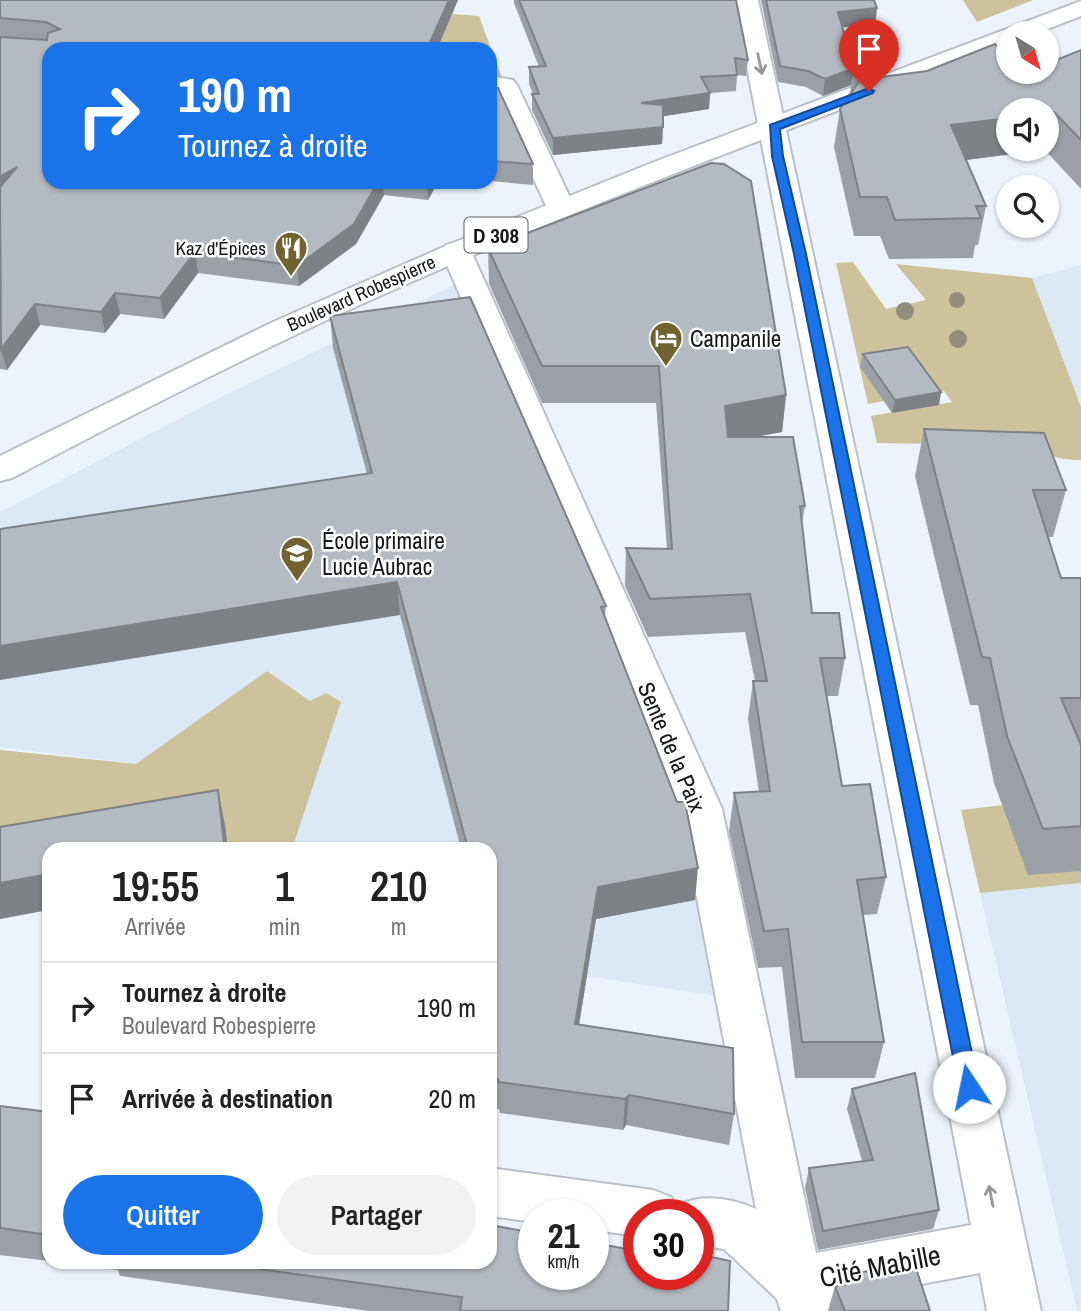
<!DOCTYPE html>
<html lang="fr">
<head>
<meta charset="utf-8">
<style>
  body { margin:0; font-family:"Archivo Narrow",sans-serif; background:#f2f2f2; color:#222; height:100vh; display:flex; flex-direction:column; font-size:26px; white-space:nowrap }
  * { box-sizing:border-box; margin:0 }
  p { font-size:23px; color:#767676 }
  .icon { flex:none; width:38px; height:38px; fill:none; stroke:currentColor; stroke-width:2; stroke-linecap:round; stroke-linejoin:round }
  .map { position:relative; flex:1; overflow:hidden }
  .details { position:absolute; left:42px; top:842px; width:455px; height:427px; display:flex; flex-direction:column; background:#fff; border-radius:21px; box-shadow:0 2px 5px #0004 }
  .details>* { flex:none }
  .top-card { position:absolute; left:42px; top:42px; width:455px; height:147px; border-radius:21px; box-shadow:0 2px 5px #0004; background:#1a73e8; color:#fff; overflow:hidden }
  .needle { width:46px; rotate:143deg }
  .tools { position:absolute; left:996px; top:21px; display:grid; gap:14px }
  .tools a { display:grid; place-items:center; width:63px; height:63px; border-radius:50%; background:#fff; box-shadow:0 2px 5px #0004; font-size:35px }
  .speed { position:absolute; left:518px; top:1199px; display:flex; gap:14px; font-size:35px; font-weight:700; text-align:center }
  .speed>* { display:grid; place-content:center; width:91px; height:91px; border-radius:50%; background:#fff; box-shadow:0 2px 5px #0004; line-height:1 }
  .speed small { font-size:18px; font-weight:400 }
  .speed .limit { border:10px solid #d22; background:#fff; color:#111 }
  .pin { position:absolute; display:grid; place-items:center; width:60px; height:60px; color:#fff; margin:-72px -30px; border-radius:50% 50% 50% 0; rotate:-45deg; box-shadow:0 0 7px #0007 }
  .pin .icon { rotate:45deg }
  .me { position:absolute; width:77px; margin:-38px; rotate:349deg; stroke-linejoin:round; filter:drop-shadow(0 0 5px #0008) }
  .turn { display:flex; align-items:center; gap:24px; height:147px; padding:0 21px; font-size:32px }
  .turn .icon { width:91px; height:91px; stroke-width:2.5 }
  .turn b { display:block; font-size:49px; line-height:60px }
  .eta { display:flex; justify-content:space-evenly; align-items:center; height:119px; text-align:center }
  .eta b { font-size:42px; font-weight:600; line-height:49px }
  .action { display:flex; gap:14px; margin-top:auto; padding:14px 21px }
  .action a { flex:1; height:80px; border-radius:42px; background:#1a73e8; color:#fff; font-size:28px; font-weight:600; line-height:80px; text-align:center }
  .action a+a { background:#f2f2f2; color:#222 }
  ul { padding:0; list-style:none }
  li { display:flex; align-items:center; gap:21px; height:91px; padding:0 21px; border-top:2px solid #e0e0e0 }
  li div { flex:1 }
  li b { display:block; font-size:26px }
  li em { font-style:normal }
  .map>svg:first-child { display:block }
  .built { fill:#dce8f5 }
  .green { fill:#ccc29b }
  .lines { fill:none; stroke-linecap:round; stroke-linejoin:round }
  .street-casing { stroke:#bac0c7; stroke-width:4 }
  .primary-casing { stroke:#bac0c7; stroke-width:4 }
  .street { fill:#fff; fill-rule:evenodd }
  .primary { fill:#fff; fill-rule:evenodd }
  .tree { fill:#918e7b }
  .wall { fill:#9ba0a6; fill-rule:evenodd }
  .shaded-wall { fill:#7e8287 }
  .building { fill:#b4bac1; stroke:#7e8287; stroke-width:2 }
  .oneway { stroke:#969798 }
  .route { fill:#1a73e8; stroke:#114b97; stroke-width:2 }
  .labels { text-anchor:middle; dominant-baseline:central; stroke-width:5; stroke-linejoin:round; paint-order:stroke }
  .far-poi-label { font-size:19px; fill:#16181b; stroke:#fff; text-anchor:end }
  .far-street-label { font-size:19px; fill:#16181b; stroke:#fff }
  .shield { fill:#fff; stroke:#5c5d5f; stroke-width:2 }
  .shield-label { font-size:21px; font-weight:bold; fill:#16181b }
  .poi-label { font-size:23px; fill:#16181b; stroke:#fff; text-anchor:start }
  .street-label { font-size:23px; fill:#16181b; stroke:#fff }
  .near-street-label { font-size:28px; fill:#16181b; stroke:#fff }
</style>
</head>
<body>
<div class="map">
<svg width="1081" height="1311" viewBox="0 0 1081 1311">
  <rect width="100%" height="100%" fill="#edf3fb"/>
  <!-- built -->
  <g class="built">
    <path d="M1081,265V407L1032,278Z"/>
    <path d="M456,284L693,821L730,998L587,976L490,849H292L341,702L310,701L267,671L136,764L0,747V512L223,396Z"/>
    <path d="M1081,883V1311H1077L980,893Z"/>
  </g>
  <!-- green -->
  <g class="green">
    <path d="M963,0H1033L977,22Z"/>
    <path d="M452,14L479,16L502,78L490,76V49H410Z"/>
    <path d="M853,262L886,309L926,300L896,264L1032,278L1081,407V460C1055,461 1041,450 1016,445L877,443L871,416L952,402L944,391L930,393L861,367L884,401L868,404L836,263Z"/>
    <path d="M267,671L310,701L326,693L341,702L292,849H49L0,864V750L136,764Z"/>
    <path d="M1081,796V883L980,893L961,810Z"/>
  </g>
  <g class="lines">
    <defs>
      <g id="street">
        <path d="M734,0H758L1041,1311H987L980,1273L831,1301L835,1311H781L777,1299L724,1249L698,1245V1214H639V1236L593,1230V1214H534V1222L490,1216V1168L653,1190L671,1197L677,1210L680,1204C705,1194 731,1198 756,1209L680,809L441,251L446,245L456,242L466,245L471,251L722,809L816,1253L971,1225Z"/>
        <path d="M490,76L513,80L517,85L575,208L571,214L561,216L551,214L547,208L494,92H490Z"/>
      </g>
      <path id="primary" d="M1081,1V16L1037,33H1008V45C808,123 606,196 409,283C274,342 143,409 12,478L0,481V456L273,322L448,245L654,162Z"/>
    </defs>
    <!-- street casing -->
    <use href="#street" class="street-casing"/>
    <!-- primary casing -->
    <use href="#primary" class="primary-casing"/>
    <!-- street -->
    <use href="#street" class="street"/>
    <!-- primary -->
    <use href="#primary" class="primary"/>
  </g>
  <!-- trees -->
  <g class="tree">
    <circle cx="957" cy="300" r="8"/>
    <circle cx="905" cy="311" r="9"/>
    <circle cx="958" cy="339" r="9"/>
  </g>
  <!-- wall -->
  <g class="wall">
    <path d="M0,0H458L437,49L49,182H438L428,200L384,195L356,244L299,286L198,273L164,319L120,314L105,333L40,325L7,370L0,369Z"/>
    <path d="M514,0H736L748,60L746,76L737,75L736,91L710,93L709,109L663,116L662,144L553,155L532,110V94H533L529,84V67H539L514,3Z"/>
    <path d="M761,0H874L877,8L875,24L842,27L854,68V72L866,79L1008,72L1049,63L1081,50V189L1045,150L966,160L986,206L978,245H975L973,258L889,259L880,236H854L834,147L840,109L850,94L851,85L823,96L806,87L778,82ZM1046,110V149H1008Z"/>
    <path d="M490,87L533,164V185L490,181Z"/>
    <path d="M488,248L786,395L782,432L756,437L805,506L802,523L812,613L845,658L838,696H826L842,786L886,877L877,914L863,915L884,1042L875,1078H795L782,967L758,968L729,831L734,793L759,792L748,719L753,681H755L745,632L648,637L625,586L626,548L667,549L656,403H542L489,284Z"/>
    <path d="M330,316L606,606L605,617L695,900L596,919L579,1025L734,1114L729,1145L626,1125L623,1130L500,1113L499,1109L490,1108V849H461L400,615L367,474L333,348Z"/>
    <path d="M863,354L941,392L939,405L892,413L860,367Z"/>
    <path d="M924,429L1066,490L1053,537H1048L1061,578H1081V871L1028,875L994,783L978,705H970L915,476Z"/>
    <path d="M852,1089L939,1210L933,1229L818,1250L805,1188L809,1168L862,1161L847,1109Z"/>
    <path d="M0,1106L49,1112V1261L0,1255Z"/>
    <path d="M54,1262H490L728,1311H369L120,1276L118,1270Z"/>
    <path d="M842,1276L930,1311H828L835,1286H840Z"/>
  </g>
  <!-- shaded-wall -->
  <g class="shaded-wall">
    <path d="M449,0H458L437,49H427Z"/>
    <path d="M877,8L875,24L836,28L838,12Z"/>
    <path d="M854,68L851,85L823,96L825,79Z"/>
    <path d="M710,93L709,109L640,120L641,103Z"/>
    <path d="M1008,118V149H1041L1040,150L943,163L951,125Z"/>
    <path d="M663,127L662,144L553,155V138Z"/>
    <path d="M17,167L0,200V177Z"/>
    <path d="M378,182H383L384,195L356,244L299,286L297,266Z"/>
    <path d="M427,182H438L428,200Z"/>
    <path d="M195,252L198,273L164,319L160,298Z"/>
    <path d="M115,293L120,314L105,333L101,312Z"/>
    <path d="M35,304L40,325L7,370L1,349Z"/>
    <path d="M941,392L939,405L892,413L895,400Z"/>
    <path d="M786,395L782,432L721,443L725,406Z"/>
    <path d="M397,582L400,615L0,680V646Z"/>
    <path d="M218,790L225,825L228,849H193Z"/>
    <path d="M698,868L695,900L596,919L574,1056L575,1024L598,887Z"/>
    <path d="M49,874V910L0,919V883Z"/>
    <path d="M629,1095L626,1125L623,1130L625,1099Z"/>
  </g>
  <!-- building -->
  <g class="building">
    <path d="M0,0H449L427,49H49V182H378L354,224L297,266L195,252L160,298L115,293L101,312L35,304L1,349L0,187L17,167L0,177V37L47,40L48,33L60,29L46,22L0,18Z"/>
    <path d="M519,0H736L748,60L735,58L737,75L701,77L710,93L641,103L663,105V127L553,138L532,94H539L529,67L546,66Z"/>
    <path d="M766,0H874L877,8L838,12L854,68L825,79L808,71L780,66Z"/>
    <path d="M995,44L1008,59V72H1046V60L1049,63L1081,50V140L1054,112L1046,113V110H1008V118L951,125L986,206H976L981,218L895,220L887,197H860L840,109L860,80L866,79L853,72L863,68L866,79L927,71Z"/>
    <path d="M490,87L498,88L533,164L490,161Z"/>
    <path d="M711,163L724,164L751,181L786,395L725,406L728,437H793L805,506H800L812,613H839L845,658H820L842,786L870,784L886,877L857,880L884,1042H802L788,929L764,931L734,793L770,791L753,681H767L750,594L650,599L626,548L672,549L659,366H542L488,248Z"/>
    <path d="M470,297L606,606L601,607L677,802H685L698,868L598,887L575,1024L733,1048L734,1114L629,1095L625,1099L499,1082L498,1079L490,1077V849H468L397,582L0,646V529L372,473L330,316Z"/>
    <path d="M908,347L941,392L895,400L863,354Z"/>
    <path d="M924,429L1044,433L1066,490H1033L1061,578H1081V698H1061L1081,745V826L1043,829L1007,736L990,658L982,657Z"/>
    <path d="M218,790L224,843L193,849H49V874L0,883V827Z"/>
    <path d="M915,1073L939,1210L823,1231L809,1168L873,1160L852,1089Z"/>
    <path d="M0,1106L49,1112V1235L0,1228Z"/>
    <path d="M490,1225L534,1233V1274H593V1243L639,1251V1274H698V1254L730,1261L728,1311H460L462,1297L208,1262H490Z"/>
    <path d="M914,1262L930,1311H845L835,1286L845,1285L842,1276Z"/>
  </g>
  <!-- one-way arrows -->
  <defs><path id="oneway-shaft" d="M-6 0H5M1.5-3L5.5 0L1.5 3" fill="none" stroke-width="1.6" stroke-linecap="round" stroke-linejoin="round" transform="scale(1.75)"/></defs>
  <g class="oneway">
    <use href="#oneway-shaft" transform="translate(760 64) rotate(78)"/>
    <use href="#oneway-shaft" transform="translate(991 1196) rotate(-101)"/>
  </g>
  <!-- route -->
  <path class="route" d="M869,88L874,91L873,93L780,129L783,156L806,254L979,1087L976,1093L969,1096L962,1093L959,1087L794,254L772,156L770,125Z"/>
  <!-- icons -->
  <defs>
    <symbol id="restaurant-pin" viewBox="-11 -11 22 30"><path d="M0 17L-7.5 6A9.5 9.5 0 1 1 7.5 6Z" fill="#706330" stroke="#fff"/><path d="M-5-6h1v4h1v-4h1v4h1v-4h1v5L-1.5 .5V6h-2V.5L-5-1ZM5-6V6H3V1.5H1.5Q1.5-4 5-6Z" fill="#fff"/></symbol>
    <symbol id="hotel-pin" viewBox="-11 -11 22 30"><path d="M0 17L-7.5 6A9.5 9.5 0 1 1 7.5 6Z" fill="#706330" stroke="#fff"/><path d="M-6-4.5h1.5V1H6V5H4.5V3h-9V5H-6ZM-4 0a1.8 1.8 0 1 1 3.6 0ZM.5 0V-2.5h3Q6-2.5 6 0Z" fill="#fff"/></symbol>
    <symbol id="school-pin" viewBox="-11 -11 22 30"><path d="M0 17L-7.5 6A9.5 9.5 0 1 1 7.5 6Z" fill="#706330" stroke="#fff"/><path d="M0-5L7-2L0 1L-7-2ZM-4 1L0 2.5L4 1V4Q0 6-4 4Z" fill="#fff"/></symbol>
  </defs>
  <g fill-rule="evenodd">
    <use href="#restaurant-pin" x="272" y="229" width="38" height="52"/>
    <use href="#hotel-pin" x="647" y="319" width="38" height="52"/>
    <use href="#school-pin" x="278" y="534" width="38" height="52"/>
  </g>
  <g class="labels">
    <!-- far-poi labels -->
    <g class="far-poi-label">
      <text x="266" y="248">Kaz d'Épices</text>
    </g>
    <!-- far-street labels -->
    <g class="far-street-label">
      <text transform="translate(361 293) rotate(-24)">Boulevard Robespierre</text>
    </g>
    <!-- shield labels -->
    <rect class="shield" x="464.5" y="217.5" width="63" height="35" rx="5"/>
    <g class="shield-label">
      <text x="496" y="235">D 308</text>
    </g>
    <!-- poi labels -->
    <g class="poi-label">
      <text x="690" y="338">Campanile</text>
      <text x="322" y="540">École primaire<tspan x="322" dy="26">Lucie Aubrac</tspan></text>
    </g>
    <!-- street labels -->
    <g class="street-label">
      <text transform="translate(672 747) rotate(67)">Sente de la Paix</text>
    </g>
    <!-- near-street labels -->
    <g class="near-street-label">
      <text transform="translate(880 1266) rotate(-11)">Cité Mabille</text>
    </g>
  </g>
</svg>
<div class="tools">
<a><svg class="needle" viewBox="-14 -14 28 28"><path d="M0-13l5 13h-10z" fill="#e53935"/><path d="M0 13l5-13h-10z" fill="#767676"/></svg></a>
<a><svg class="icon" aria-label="sound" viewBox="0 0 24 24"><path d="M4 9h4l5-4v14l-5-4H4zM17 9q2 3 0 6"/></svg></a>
<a><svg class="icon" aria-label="search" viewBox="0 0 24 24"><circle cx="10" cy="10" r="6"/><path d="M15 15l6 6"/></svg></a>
</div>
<div class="speed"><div>21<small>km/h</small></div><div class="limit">30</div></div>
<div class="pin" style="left:869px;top:91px;background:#d93025"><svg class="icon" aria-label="arrive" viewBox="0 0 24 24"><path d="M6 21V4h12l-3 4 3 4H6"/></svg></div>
<svg class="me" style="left:969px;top:1087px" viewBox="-20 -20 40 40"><circle r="19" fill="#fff"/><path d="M0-13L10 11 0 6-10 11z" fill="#1a73e8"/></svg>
<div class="top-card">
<div class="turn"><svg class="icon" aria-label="right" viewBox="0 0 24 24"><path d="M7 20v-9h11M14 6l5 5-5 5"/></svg><div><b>190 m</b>Tournez à droite</div></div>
</div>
<section class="details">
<div class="eta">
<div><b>19:55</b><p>Arrivée</p></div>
<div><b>1</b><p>min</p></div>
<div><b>210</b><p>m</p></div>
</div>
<ul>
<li><svg class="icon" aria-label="right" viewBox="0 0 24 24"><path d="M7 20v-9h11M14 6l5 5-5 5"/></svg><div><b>Tournez à droite</b><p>Boulevard Robespierre</p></div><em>190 m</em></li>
<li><svg class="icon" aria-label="arrive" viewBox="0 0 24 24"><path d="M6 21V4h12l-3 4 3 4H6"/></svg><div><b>Arrivée à destination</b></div><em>20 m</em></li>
</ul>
<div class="action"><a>Quitter</a><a>Partager</a></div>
</section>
</div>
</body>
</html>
